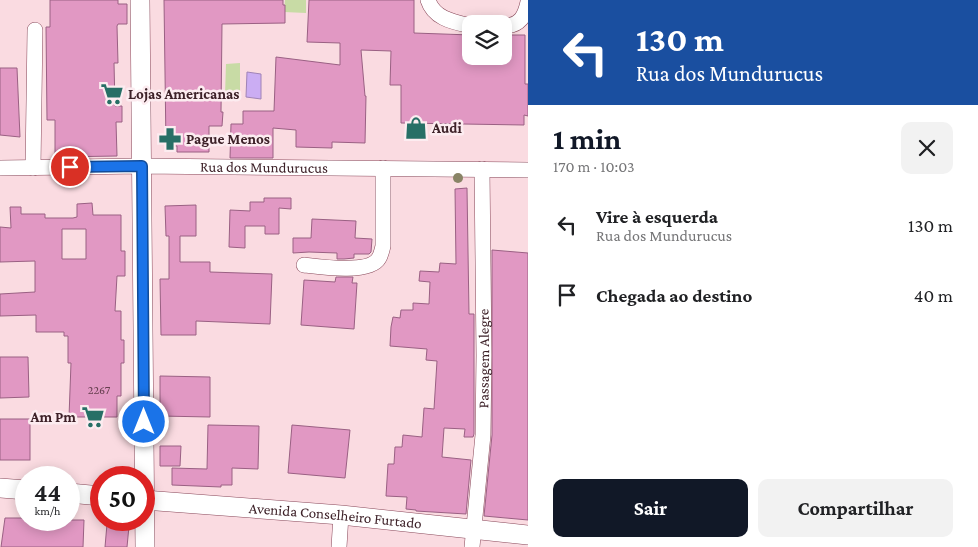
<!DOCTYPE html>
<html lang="pt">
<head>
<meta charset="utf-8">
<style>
  body { margin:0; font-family:"Crimson Pro",serif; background:#f2f2f2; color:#202124; height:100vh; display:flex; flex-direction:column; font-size:19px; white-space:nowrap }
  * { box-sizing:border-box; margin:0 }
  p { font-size:16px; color:#757577 }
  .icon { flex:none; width:28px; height:28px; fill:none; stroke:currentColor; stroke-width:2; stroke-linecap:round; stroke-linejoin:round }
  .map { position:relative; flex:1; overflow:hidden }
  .sheet { display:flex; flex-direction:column; background:#fff; width:450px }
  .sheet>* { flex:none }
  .guide { background:#1a4fa0; color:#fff; overflow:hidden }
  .tools { position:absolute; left:462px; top:15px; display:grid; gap:10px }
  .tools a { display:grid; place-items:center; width:50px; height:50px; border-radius:10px; background:#fff; box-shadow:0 2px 12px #0003; font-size:25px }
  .speed { position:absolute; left:15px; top:466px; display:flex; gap:10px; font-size:25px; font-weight:700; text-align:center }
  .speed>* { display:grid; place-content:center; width:65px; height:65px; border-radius:50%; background:#fff; box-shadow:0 2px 12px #0003; line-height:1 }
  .speed small { font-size:12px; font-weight:400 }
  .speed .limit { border:8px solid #d22; background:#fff; color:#111 }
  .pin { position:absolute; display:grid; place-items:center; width:42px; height:42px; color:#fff; margin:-21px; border:2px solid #fff; border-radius:50%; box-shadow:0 1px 5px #0007 }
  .me { position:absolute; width:55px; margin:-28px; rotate:0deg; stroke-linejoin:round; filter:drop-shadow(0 0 4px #0008) }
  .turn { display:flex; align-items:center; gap:18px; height:105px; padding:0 25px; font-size:22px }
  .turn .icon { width:65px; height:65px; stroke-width:2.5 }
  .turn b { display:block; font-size:35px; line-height:42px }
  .round { display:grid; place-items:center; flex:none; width:52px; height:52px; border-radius:10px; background:#f2f2f2 }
  .headline { display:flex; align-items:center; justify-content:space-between; height:85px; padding:0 25px }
  h1 { font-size:30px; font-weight:700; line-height:38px; color:#111827 }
  .action { display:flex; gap:10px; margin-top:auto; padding:10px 25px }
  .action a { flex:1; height:58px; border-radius:10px; background:#111827; color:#fff; font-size:20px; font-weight:700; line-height:58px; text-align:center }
  .action a+a { background:#f2f2f2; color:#202124 }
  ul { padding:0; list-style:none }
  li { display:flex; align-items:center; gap:15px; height:70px; padding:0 25px }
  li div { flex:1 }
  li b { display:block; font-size:19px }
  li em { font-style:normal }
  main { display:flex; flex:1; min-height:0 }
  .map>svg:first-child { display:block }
  .green { fill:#c8dba5 }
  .water { fill:#cbadf3; stroke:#a083b6 }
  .building { fill:#e198c3; stroke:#9a6083; fill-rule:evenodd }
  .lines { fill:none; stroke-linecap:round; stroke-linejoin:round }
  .minor-casing { stroke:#89485a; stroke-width:16 }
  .major-casing { stroke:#89485a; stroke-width:20 }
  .minor { stroke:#fff; stroke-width:15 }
  .major { stroke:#fff; stroke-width:19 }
  .tree { fill:#898466 }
  .route-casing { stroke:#114b97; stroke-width:12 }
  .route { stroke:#1a73e8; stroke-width:9 }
  .labels { text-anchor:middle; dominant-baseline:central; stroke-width:5; stroke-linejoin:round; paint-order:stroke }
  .number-label { font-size:12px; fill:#663f4f }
  .poi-label { font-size:15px; font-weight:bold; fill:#3d2128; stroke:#fcecf0; text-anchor:start }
  .street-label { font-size:15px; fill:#3d2128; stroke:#fcecf0 }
</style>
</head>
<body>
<main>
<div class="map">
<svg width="528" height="547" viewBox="0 0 528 547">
  <rect width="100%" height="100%" fill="#fadbe1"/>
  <!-- green -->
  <g class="green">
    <path d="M285,0H306V13L284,12Z"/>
    <path d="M240,63V95H225L226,64Z"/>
  </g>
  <!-- water -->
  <path class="water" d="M247,72L261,74V99L246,97Z"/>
  <!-- building -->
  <g class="building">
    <path d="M50,0H118V4H127V24H118L117,26L118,63H114L115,106H122V122H116L117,156L55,157V120H47L46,27H50Z"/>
    <path d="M164,0H283V5H285V23L222,24L221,112H223L222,126H209V152H177V146H166Z"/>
    <path d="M309,0H414V33L471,35V56H504V35H525V84H528V116L524,115V125L401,123V85H390L391,51L361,50L365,96H366L365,143L332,142V148L296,147V130L273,128V158H230L231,124H243V111H274L276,57L340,65V43L307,42Z"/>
    <path d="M0,68H17L20,137L0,135Z"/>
    <path d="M467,188L469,314H474V434L473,437H464L465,429L444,428L442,457L471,460L466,514L416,511V510L406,509L407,497L386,496L388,464H394L395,447H402L403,435L422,437L424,408L434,409L437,361L426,360L427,349L390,346L391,327L393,317L400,318L401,310H413V303L429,304L430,282L419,281L420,271L439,272L440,263L456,264L455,189Z"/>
    <path d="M264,198H291V209L279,208V234H265V226H245V248L229,247L230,210L250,211V202H264Z"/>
    <path d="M92,203L93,215H121V251H125V276H117L115,311H121V340H124V363H121V396H117V417H69L71,363H68V336H64V332H36V315L0,316V294L35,292V261L0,262V227L11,228L10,207H21V214H45V218H73L77,217V204ZM62,229H86V259H62Z"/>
    <path d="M196,205V236H180V262H210V272L272,274L270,324L196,321V335H161L160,279H169V236H166L165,206Z"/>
    <path d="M312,219L356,221L355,238L372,239L371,252L369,254H354V258L344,259H337V253L309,252L293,253V238H311Z"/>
    <path d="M492,250L528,253V520L484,516L492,435Z"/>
    <path d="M336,277H353L352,283H357L354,329L301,325L304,280L335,282Z"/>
    <path d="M0,357H28L29,397L0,398Z"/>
    <path d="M160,376L210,377V417L160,416Z"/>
    <rect x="0" y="419" width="30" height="41"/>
    <path d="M208,425L259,426L258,469L232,468V485H221V487L172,485V468L207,469Z"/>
    <path d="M292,425L350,430L345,478L288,473Z"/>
    <path d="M160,446H181L180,466H160Z"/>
    <path d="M5,518H26V520H84L83,547H1Z"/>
    <path d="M107,524L129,526L127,547H105Z"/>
  </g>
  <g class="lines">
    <defs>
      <g id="minor">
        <path d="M428,0C434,19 454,22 471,26"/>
        <path d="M504,26C520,26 525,16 528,2"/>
        <path id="s1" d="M0,168L142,166L528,170"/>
        <path d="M33,168L35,30"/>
        <path d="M304,265C321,267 370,274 379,258C381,255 382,250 383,246V168"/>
        <path d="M339,547L341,515"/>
        <path id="s2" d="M472,547L483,435L484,355L482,169"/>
      </g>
      <g id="major">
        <path d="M140,0L145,547"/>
        <path d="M0,488L26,490"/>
        <path d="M69,493L101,496"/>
        <path id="s3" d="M144,500L341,515L528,535"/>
      </g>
    </defs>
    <!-- minor casing -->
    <use href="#minor" class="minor-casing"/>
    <!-- major casing -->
    <use href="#major" class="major-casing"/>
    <!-- minor -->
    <use href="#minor" class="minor"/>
    <!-- major -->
    <use href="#major" class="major"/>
  </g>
  <!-- trees -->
  <circle class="tree" cx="458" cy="178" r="5"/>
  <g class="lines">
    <defs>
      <path id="route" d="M70,167L142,166L144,422"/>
    </defs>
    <!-- route casing -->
    <use href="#route" class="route-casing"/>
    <!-- route -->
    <use href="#route" class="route"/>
  </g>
  <!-- icons -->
  <defs>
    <symbol id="supermarket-bare" viewBox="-9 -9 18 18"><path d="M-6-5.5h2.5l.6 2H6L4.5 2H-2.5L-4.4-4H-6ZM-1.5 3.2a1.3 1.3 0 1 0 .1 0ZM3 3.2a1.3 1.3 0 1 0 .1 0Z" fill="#276f66" stroke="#fcecf0" stroke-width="2.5" paint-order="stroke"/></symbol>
    <symbol id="shop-bare" viewBox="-9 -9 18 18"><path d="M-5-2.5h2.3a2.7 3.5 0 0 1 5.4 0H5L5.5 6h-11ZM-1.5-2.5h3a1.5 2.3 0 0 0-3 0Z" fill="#276f66" stroke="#fcecf0" stroke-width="2.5" paint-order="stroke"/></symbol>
    <symbol id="pharmacy-bare" viewBox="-9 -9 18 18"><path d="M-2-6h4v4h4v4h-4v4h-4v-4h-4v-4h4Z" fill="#276f66" stroke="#fcecf0" stroke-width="2.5" paint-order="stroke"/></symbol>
  </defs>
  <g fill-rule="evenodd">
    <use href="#supermarket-bare" x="96" y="78" width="32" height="32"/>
    <use href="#shop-bare" x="400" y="112" width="32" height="32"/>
    <use href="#pharmacy-bare" x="154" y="123" width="32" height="32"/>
    <use href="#supermarket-bare" x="77" y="401" width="32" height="32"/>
  </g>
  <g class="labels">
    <!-- number labels -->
    <g class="number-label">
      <text x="99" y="390">2267</text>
    </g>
    <!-- poi labels -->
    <g class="poi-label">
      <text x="128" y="94">Lojas Americanas</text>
      <text x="432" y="128">Audi</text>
      <text x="186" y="139">Pague Menos</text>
      <text x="76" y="417" text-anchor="end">Am Pm</text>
    </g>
    <!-- street labels -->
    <g class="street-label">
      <text stroke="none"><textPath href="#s1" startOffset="264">Rua dos Mundurucus</textPath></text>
      <text stroke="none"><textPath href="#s2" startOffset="189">Passagem Alegre</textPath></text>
      <text stroke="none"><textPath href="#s3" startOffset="192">Avenida Conselheiro Furtado</textPath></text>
    </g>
  </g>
</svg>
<div class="tools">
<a><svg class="icon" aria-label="layers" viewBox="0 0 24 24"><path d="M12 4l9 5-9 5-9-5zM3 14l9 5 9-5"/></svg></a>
</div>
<div class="speed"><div>44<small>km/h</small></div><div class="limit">50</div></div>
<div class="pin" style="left:70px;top:167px;background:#d93025"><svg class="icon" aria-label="arrive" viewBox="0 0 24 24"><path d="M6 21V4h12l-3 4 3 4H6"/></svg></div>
<svg class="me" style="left:144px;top:422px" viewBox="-20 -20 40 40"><circle r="17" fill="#1a73e8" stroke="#fff" stroke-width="3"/><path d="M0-11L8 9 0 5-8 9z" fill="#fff"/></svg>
</div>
<section class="sheet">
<div class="guide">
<div class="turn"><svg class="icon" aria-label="left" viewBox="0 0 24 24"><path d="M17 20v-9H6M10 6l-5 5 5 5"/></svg><div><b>130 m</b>Rua dos Mundurucus</div></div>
</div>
<div class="headline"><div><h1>1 min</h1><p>170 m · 10:03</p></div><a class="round"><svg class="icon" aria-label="close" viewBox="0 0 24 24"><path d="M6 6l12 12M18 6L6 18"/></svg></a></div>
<ul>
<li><svg class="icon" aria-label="left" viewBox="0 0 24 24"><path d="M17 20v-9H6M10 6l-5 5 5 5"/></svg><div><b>Vire à esquerda</b><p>Rua dos Mundurucus</p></div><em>130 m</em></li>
<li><svg class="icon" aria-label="arrive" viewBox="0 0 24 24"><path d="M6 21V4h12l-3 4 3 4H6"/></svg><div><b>Chegada ao destino</b></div><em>40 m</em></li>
</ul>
<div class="action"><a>Sair</a><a>Compartilhar</a></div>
</section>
</main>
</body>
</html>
